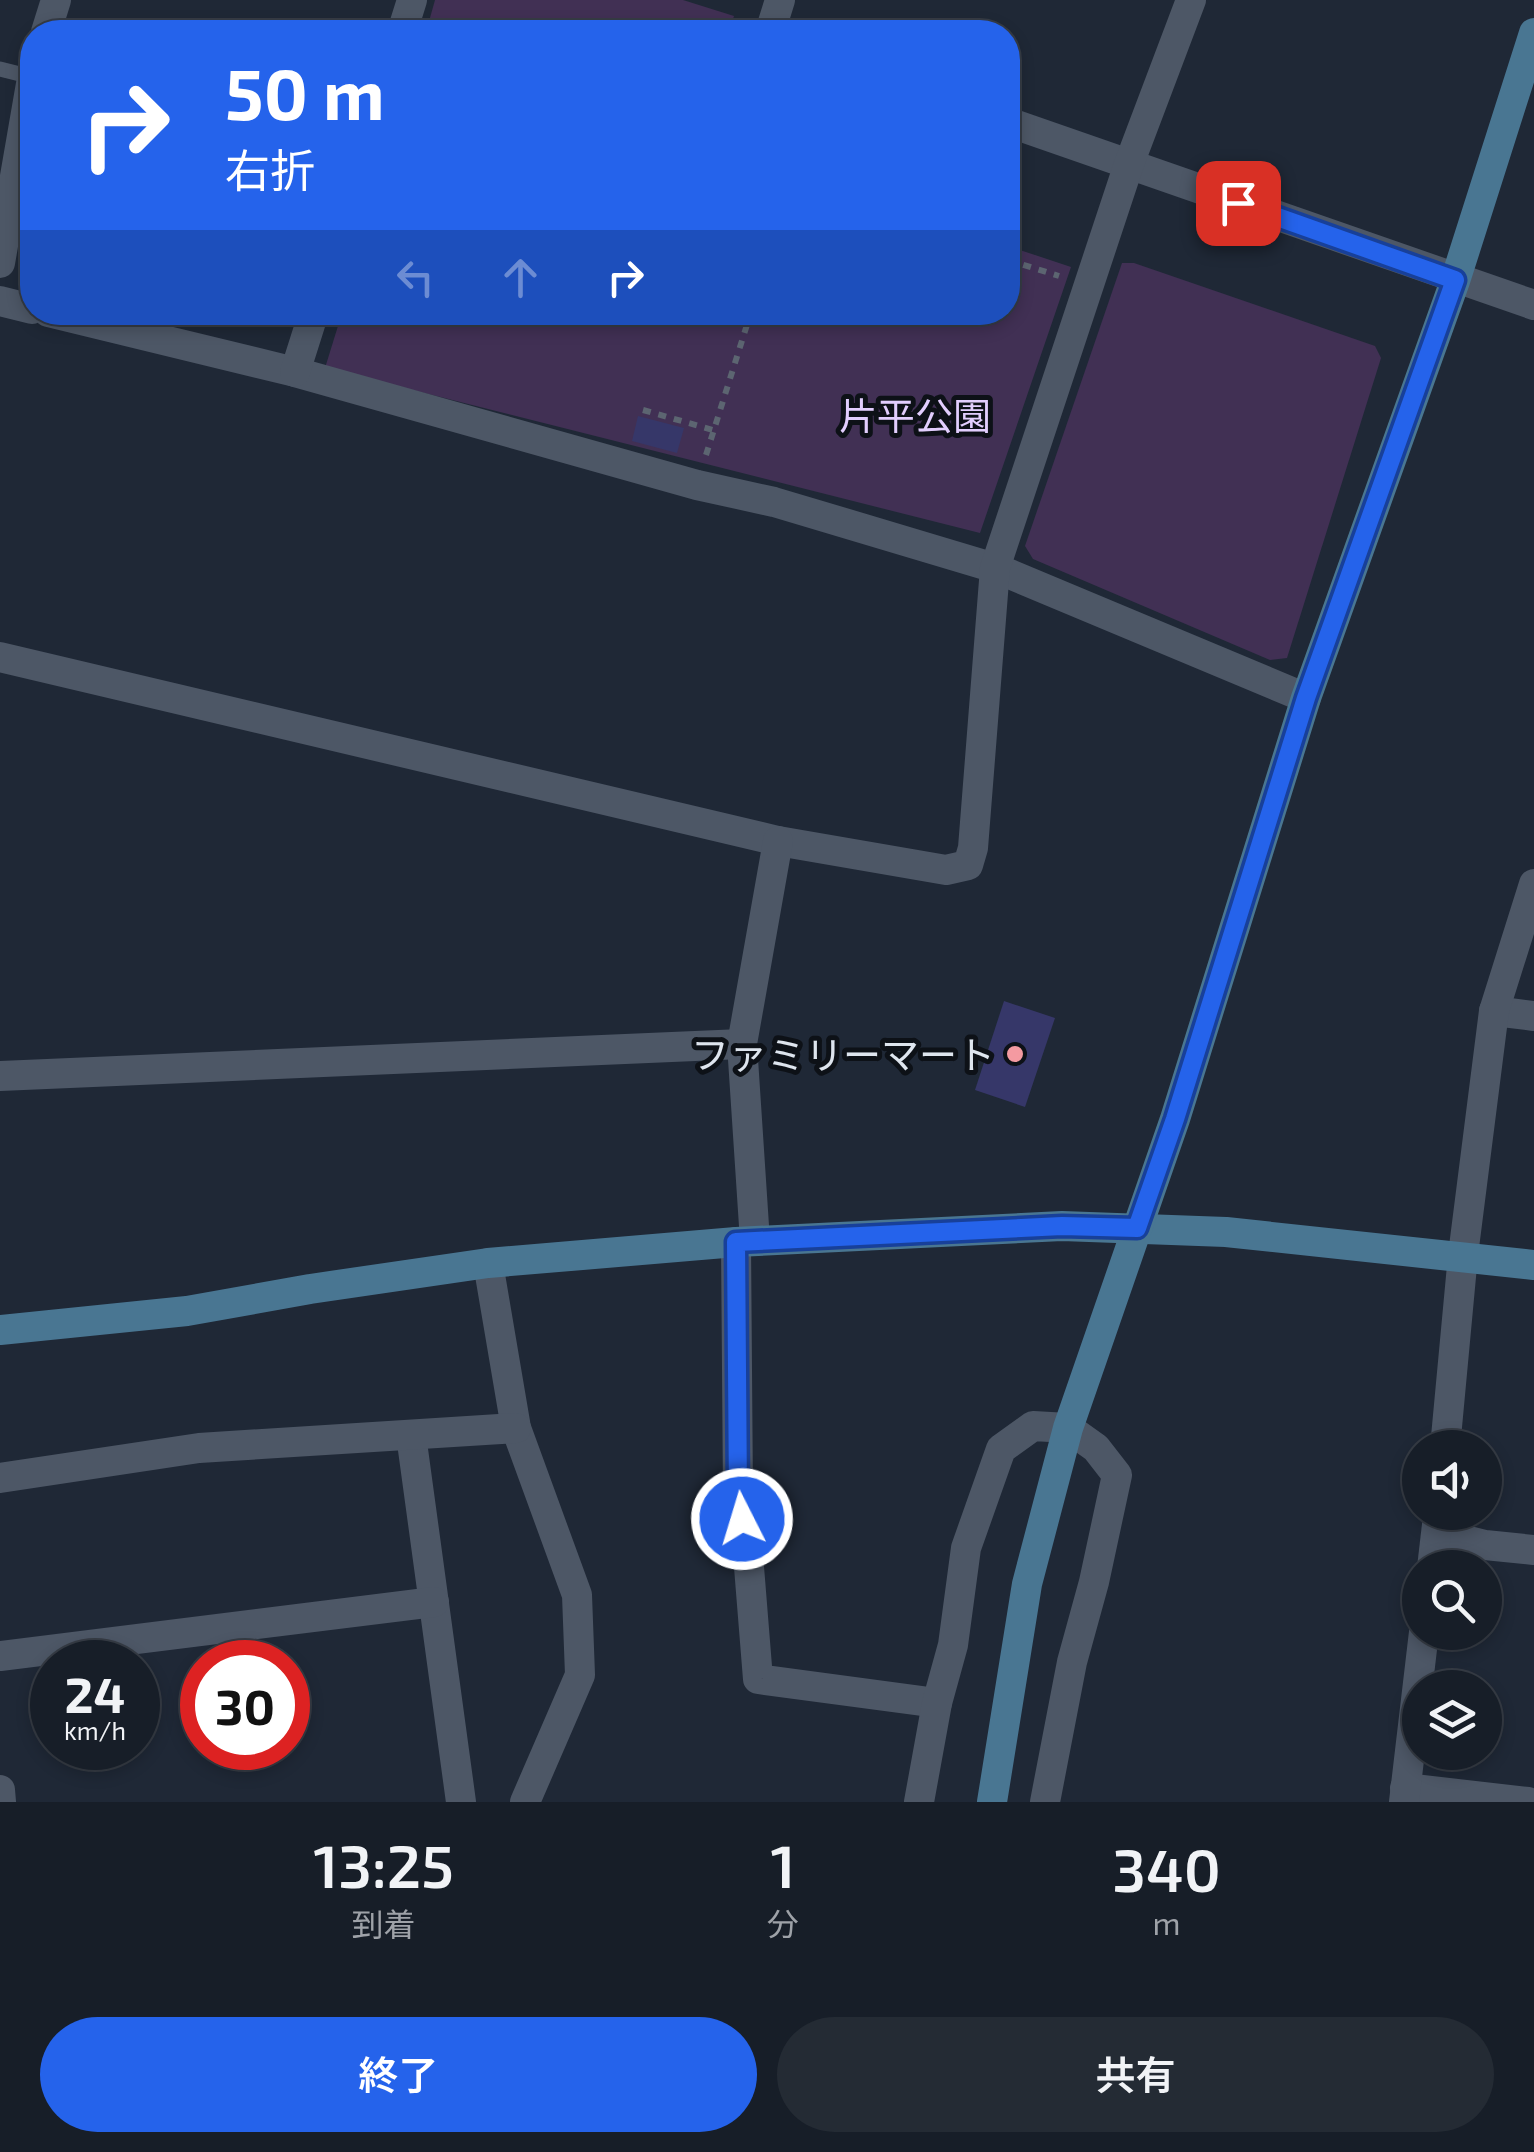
<!DOCTYPE html>
<html lang="ja">
<head>
<meta charset="utf-8">
<style>
  body { margin:0; font-family:"Exo 2","Noto Sans JP",sans-serif; background:#242b34; color:#f1f3f6; height:100vh; display:flex; flex-direction:column; font-size:38px; white-space:nowrap }
  * { box-sizing:border-box; margin:0 }
  p { font-size:32px; color:#9ea2a8 }
  .icon { flex:none; width:55px; height:55px; fill:none; stroke:currentColor; stroke-width:2; stroke-linecap:round; stroke-linejoin:round }
  .map { position:relative; height:1802px; overflow:hidden }
  .panel { display:flex; flex-direction:column; background:#171e28; flex:1 }
  .panel>* { flex:none }
  .banner { position:absolute; left:20px; top:20px; width:1000px; height:305px; border-radius:40px; box-shadow:0 5px 15px #0003,0 0 0 2px #363c45; background:#2563eb; color:#fff; overflow:hidden }
  .controls { position:absolute; left:1402px; top:1430px; display:grid; gap:20px }
  .controls a { display:grid; place-items:center; width:100px; height:100px; border-radius:50%; background:#171e28; box-shadow:0 5px 15px #0003,0 0 0 2px #363c45; font-size:50px }
  .speed { position:absolute; left:30px; top:1640px; display:flex; gap:20px; font-size:50px; font-weight:700; text-align:center }
  .speed>* { display:grid; place-content:center; width:130px; height:130px; border-radius:50%; background:#171e28; box-shadow:0 5px 15px #0003,0 0 0 2px #363c45; line-height:1 }
  .speed small { font-size:25px; font-weight:400 }
  .speed .limit { border:15px solid #d22; background:#fff; color:#111 }
  .pin { position:absolute; display:grid; place-items:center; width:85px; height:85px; color:#fff; margin:-42px; border-radius:20px; box-shadow:0 5px 15px #0006 }
  .me { position:absolute; width:110px; margin:-55px; rotate:355deg; stroke-linejoin:round; filter:drop-shadow(0 0 8px #0008) }
  .turn { display:flex; align-items:center; gap:35px; height:210px; padding:0 40px; font-size:45px }
  .turn .icon { width:130px; height:130px; stroke-width:2.5 }
  .turn b { display:block; font-size:70px; line-height:85px }
  .lanes { display:flex; align-items:center; height:95px; padding:0 40px; background:#0003; justify-content:center; gap:50px; direction:ltr }
  .lanes .off { opacity:.35 }
  .eta { display:flex; justify-content:space-evenly; align-items:center; height:170px; text-align:center }
  .eta b { font-size:60px; font-weight:600; line-height:70px }
  .cta { display:flex; gap:20px; margin-top:auto; padding:20px 40px }
  .cta a { flex:1; height:115px; border-radius:60px; background:#2563eb; color:#fff; font-size:40px; font-weight:600; line-height:115px; text-align:center }
  .cta a+a { background:#242b34; color:#f1f3f6 }
  .map>svg:first-child { display:block }
  .green { fill:#413054 }
  .building { fill:#363769 }
  .lines { fill:none; stroke-linecap:round; stroke-linejoin:round }
  .path { stroke:#5c6571; stroke-width:6; stroke-dasharray:8 8; stroke-linecap:butt }
  .lane { stroke:#4d5766; stroke-width:15 }
  .street { stroke:#4d5766; stroke-width:30 }
  .secondary { stroke:#497692; stroke-width:30 }
  .route-casing { stroke:#184099; stroke-width:25 }
  .route { stroke:#2563eb; stroke-width:18 }
  .poi-dot { fill:#f49aa1; stroke:#0d1117; stroke-width:4 }
  .labels { text-anchor:middle; dominant-baseline:central; stroke-width:10; stroke-linejoin:round; paint-order:stroke }
  .park-label { font-size:38px; fill:#e2cefe; stroke:#0d1117 }
  .poi-label { font-size:38px; fill:#dee5ee; stroke:#0d1117; text-anchor:end }
</style>
</head>
<body>
<div class="map">
<svg width="1534" height="1802" viewBox="0 0 1534 1802">
  <rect width="100%" height="100%" fill="#1f2836"/>
  <!-- green -->
  <g class="green">
    <path d="M435,0H683L734,16L729,32H426Z"/>
    <path d="M1008,246L1071,267L980,533L325,368L342,313L1008,312Z"/>
    <path d="M1122,263H1134L1375,346L1381,358L1287,658L1270,660L1033,559L1025,546Z"/>
  </g>
  <!-- building -->
  <g class="building">
    <path d="M638,416L684,428L677,453L632,441Z"/>
    <path d="M1004,1001L1055,1018L1025,1107L975,1090Z"/>
  </g>
  <g class="lines">
    <!-- path -->
    <g class="path">
      <path d="M696,22L741,32"/>
      <path d="M1008,260L1059,276"/>
      <path d="M643,410L713,430"/>
      <path d="M706,455L751,312"/>
    </g>
    <!-- lane -->
    <path class="lane" d="M0,69L32,77"/>
    <!-- street -->
    <g class="street">
      <path d="M46,32L56,0"/>
      <path d="M402,32L412,0"/>
      <path d="M770,32L780,0"/>
      <path d="M1008,122L1534,305"/>
      <path d="M0,263L32,78"/>
      <path d="M0,301L32,309"/>
      <path d="M48,312L295,372L697,485L774,502L995,568L1306,698"/>
      <path d="M295,372L314,312"/>
      <path d="M0,657L778,841L946,870L968,865L973,848L995,568L1129,164L1191,0"/>
      <path d="M1494,1011L1534,1016"/>
      <path d="M0,1076L742,1044"/>
      <path d="M755,1241L742,1044L778,841"/>
      <path d="M736,1242L738,1495L747,1542L758,1679L937,1703"/>
      <path d="M488,1263L516,1428L577,1595L580,1675L525,1802"/>
      <path d="M411,1435L461,1802"/>
      <path d="M1445,1448L1463,1255L1494,1011L1534,884"/>
      <path d="M0,1478L199,1448L516,1428"/>
      <path d="M1437,1533L1485,1545L1534,1550"/>
      <path d="M1432,1568L1438,1516"/>
      <path d="M0,1656L434,1602"/>
      <path d="M1405,1788L1528,1802"/>
      <path d="M0,1790L1,1802"/>
      <path d="M919,1802L937,1703L953,1645L966,1548L1001,1449L1033,1426L1068,1428L1096,1448L1117,1475L1094,1582L1072,1662L1045,1802"/>
      <path d="M1404,1802L1424,1632"/>
    </g>
    <!-- secondary -->
    <g class="secondary">
      <path d="M0,1330L187,1311L310,1289L488,1263L736,1242L1062,1226L1226,1232L1534,1265"/>
      <path d="M992,1802L1027,1584L1068,1428L1175,1119L1306,698L1455,281L1534,33"/>
    </g>
  </g>
  <g class="lines">
    <defs>
      <path id="route" d="M742,1519L738,1495L736,1242L1062,1226L1137,1228L1175,1119L1306,698L1455,280L1238,203"/>
    </defs>
    <!-- route casing -->
    <use href="#route" class="route-casing"/>
    <!-- route -->
    <use href="#route" class="route"/>
  </g>
  <!-- markers -->
  <circle class="poi-dot" cx="1015" cy="1054" r="10"/>
  <g class="labels">
    <!-- park labels -->
    <g class="park-label">
      <text x="915" y="415">片平公園</text>
    </g>
    <!-- poi labels -->
    <g class="poi-label">
      <text x="995" y="1054">ファミリーマート</text>
    </g>
  </g>
</svg>
<div class="controls">
<a><svg class="icon" aria-label="sound" viewBox="0 0 24 24"><path d="M4 9h4l5-4v14l-5-4H4zM17 9q2 3 0 6"/></svg></a>
<a><svg class="icon" aria-label="search" viewBox="0 0 24 24"><circle cx="10" cy="10" r="6"/><path d="M15 15l6 6"/></svg></a>
<a><svg class="icon" aria-label="layers" viewBox="0 0 24 24"><path d="M12 4l9 5-9 5-9-5zM3 14l9 5 9-5"/></svg></a>
</div>
<div class="speed"><div>24<small>km/h</small></div><div class="limit">30</div></div>
<div class="pin" style="left:1238px;top:203px;background:#d93025"><svg class="icon" aria-label="arrive" viewBox="0 0 24 24"><path d="M6 21V4h12l-3 4 3 4H6"/></svg></div>
<svg class="me" style="left:742px;top:1519px" viewBox="-20 -20 40 40"><circle r="17" fill="#2563eb" stroke="#fff" stroke-width="3"/><path d="M0-11L8 9 0 5-8 9z" fill="#fff"/></svg>
<div class="banner">
<div class="turn"><svg class="icon" aria-label="right" viewBox="0 0 24 24"><path d="M7 20v-9h11M14 6l5 5-5 5"/></svg><div><b>50 m</b>右折</div></div>
<div class="lanes"><svg class="icon off" aria-label="left" viewBox="0 0 24 24"><path d="M17 20v-9H6M10 6l-5 5 5 5"/></svg><svg class="icon off" aria-label="ahead" viewBox="0 0 24 24"><path d="M12 20V5M6 11l6-6 6 6"/></svg><svg class="icon" aria-label="right" viewBox="0 0 24 24"><path d="M7 20v-9h11M14 6l5 5-5 5"/></svg></div>
</div>
</div>
<section class="panel">
<div class="eta">
<div><b>13:25</b><p>到着</p></div>
<div><b>1</b><p>分</p></div>
<div><b>340</b><p>m</p></div>
</div>
<div class="cta"><a>終了</a><a>共有</a></div>
</section>
</body>
</html>
